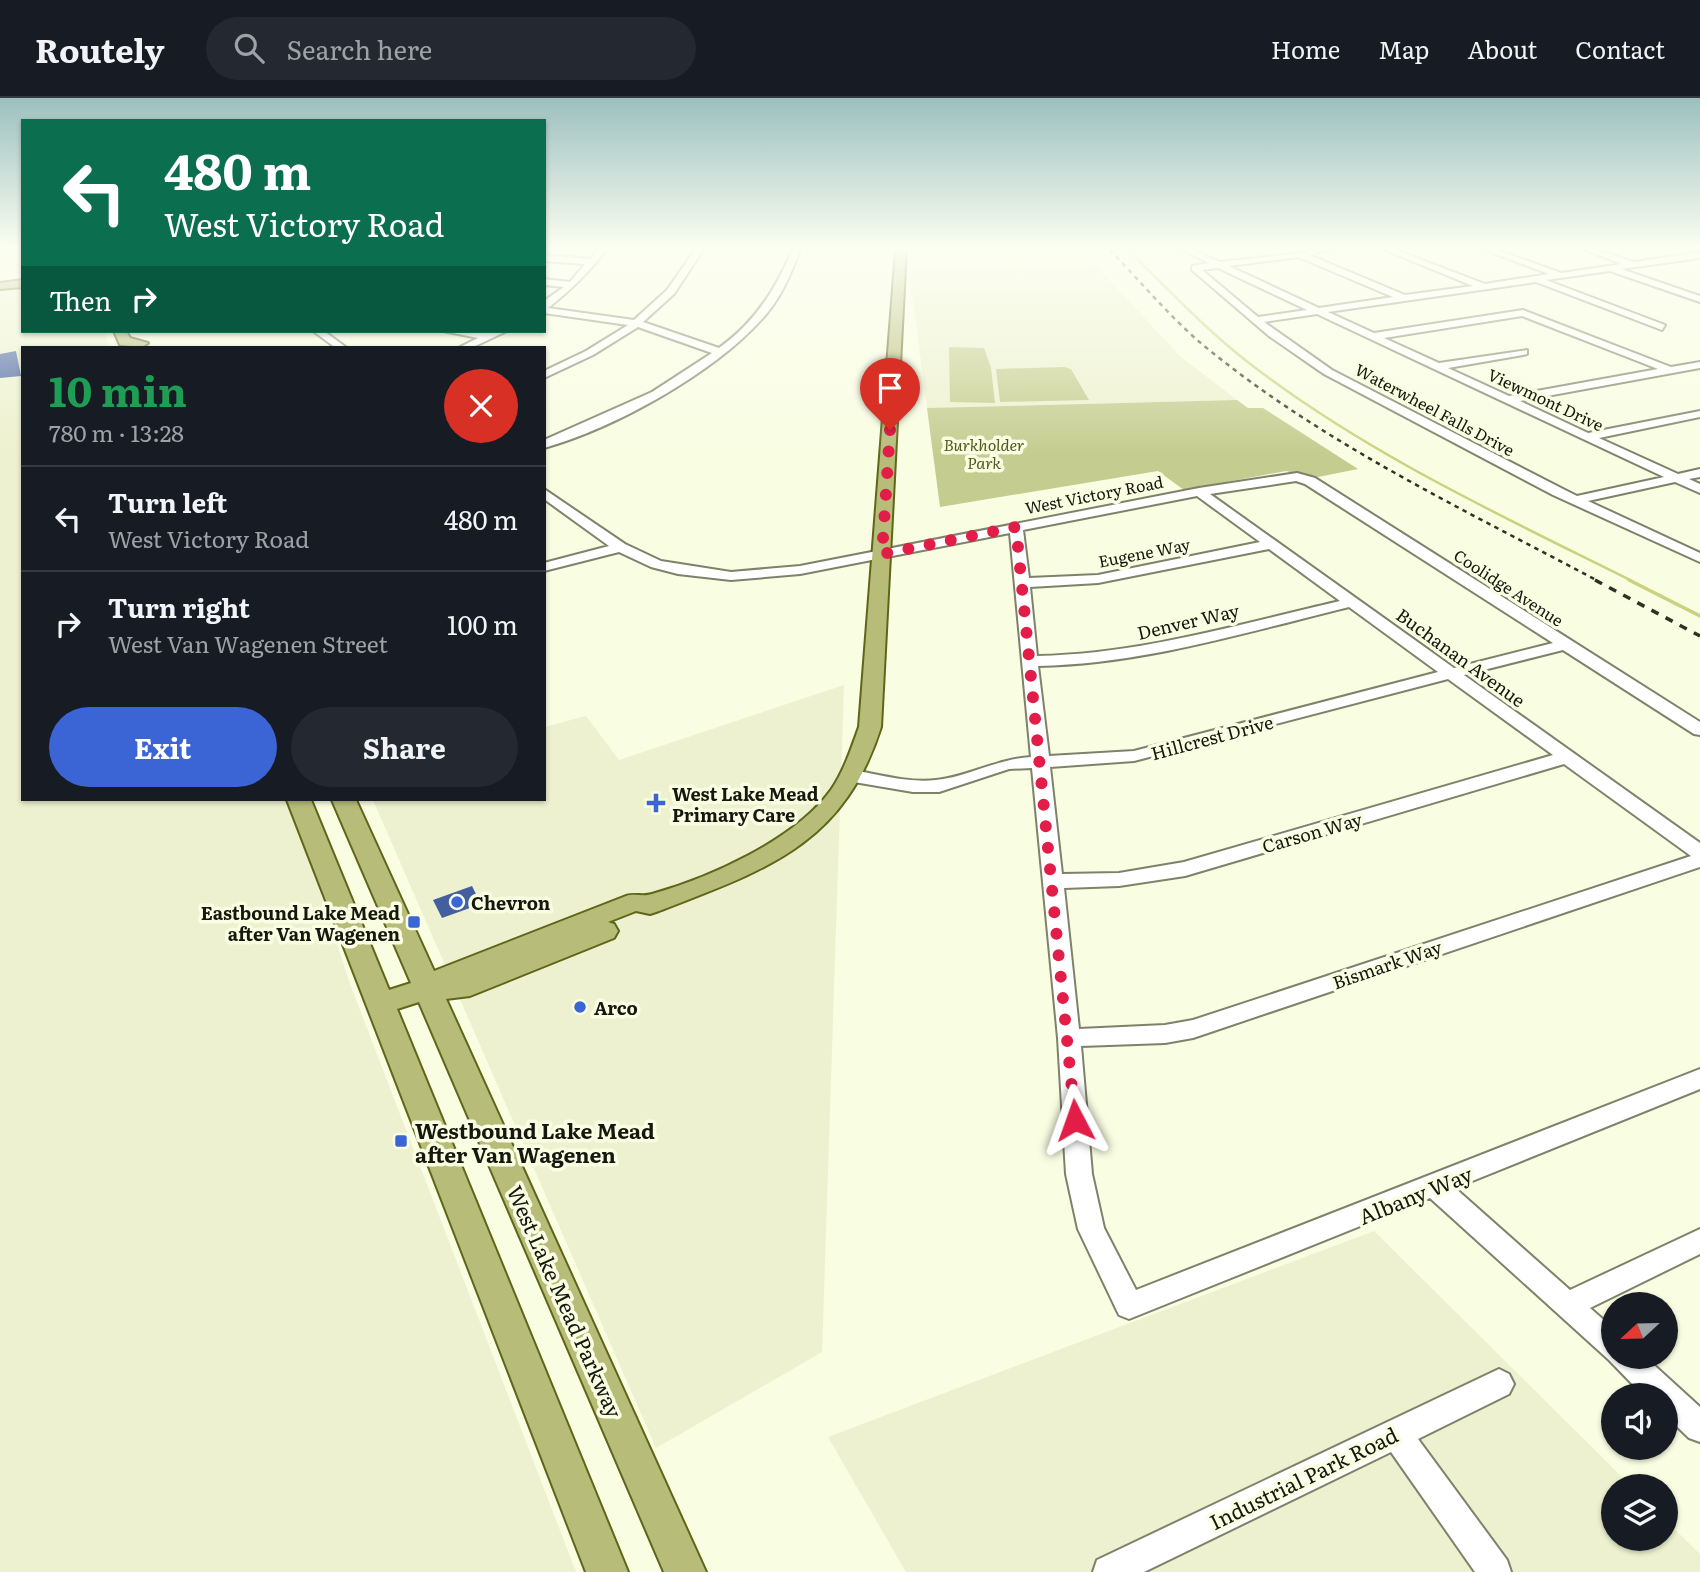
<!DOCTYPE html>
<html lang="en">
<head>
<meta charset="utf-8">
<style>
  body { margin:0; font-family:Literata,serif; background:#242831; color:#f1f3f6; height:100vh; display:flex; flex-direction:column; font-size:26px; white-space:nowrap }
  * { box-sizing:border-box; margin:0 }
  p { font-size:23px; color:#9ea1a6 }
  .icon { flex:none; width:38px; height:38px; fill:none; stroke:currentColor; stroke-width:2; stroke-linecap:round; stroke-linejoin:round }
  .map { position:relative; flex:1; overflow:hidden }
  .sheet { position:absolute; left:21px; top:248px; width:525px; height:455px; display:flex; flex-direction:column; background:#171b24; border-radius:0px; box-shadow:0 2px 5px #0004 }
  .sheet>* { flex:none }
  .banner { position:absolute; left:21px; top:21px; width:525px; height:214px; border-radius:0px; box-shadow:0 2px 5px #0004; background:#0b6e4f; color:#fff; overflow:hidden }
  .needle { width:46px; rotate:248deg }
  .controls { position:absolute; left:1601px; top:1194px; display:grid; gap:14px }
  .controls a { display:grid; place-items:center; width:77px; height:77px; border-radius:50%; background:#171b24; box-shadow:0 2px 5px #0004; font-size:35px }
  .pin { position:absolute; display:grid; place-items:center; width:60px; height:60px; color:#fff; margin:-72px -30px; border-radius:50% 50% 50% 0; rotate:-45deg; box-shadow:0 0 7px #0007 }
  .pin .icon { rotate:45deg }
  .me { position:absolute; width:77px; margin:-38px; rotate:356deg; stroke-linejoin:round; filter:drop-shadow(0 0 5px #0008) }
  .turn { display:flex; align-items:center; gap:24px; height:147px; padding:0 28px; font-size:32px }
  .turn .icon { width:91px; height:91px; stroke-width:2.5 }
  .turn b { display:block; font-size:49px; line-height:60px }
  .then { display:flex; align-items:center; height:66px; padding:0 28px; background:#0003; gap:14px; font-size:26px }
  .round { display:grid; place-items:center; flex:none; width:74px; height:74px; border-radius:37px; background:#242831 }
  .headline { display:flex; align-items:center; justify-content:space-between; height:119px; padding:0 28px }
  h1 { font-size:42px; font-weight:700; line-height:52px; color:#1e9e55 }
  .cta { display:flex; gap:14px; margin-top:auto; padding:14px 28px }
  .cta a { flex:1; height:80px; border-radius:42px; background:#3b64d5; color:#fff; font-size:28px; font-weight:700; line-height:80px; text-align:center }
  .cta a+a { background:#242831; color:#f1f3f6 }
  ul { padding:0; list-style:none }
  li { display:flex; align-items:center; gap:21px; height:105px; padding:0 28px; border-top:2px solid #363941 }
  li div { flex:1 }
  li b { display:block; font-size:26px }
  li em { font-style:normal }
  header { display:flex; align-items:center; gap:42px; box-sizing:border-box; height:98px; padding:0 35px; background:#171b24; border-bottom:2px solid #363941 }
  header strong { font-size:33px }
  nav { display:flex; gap:38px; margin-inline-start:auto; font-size:24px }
  .search { width:490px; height:63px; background:#242831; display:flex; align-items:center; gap:18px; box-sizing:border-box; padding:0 24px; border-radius:38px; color:#9ea1a6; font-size:26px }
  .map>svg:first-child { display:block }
  .built { fill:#edf1cf }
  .green { fill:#c5cc8f }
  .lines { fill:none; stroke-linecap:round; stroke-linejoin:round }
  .stream-far1 { stroke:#cad27e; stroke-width:2.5 }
  .stream { stroke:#cad27e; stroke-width:3.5 }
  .building { fill:#445fa0 }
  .minor-casing { stroke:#7f826a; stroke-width:4 }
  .major-casing { stroke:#5f6519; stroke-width:4 }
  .minor { fill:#fff; fill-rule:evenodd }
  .major { fill:#b7bc79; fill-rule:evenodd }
  .rail-far1 { stroke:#2f3126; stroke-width:2.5; stroke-dasharray:4.5 4.5; stroke-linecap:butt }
  .rail { stroke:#2f3126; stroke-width:3.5; stroke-dasharray:8 8; stroke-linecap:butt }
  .route { stroke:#e11d48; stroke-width:12; stroke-dasharray:0 21.6 }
  .poi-dot { fill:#3b64d5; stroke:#f9fde2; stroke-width:2.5 }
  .labels { text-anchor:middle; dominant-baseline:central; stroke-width:7; stroke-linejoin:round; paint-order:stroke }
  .far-street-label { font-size:16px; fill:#16180e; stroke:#f9fde2 }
  .far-park-label { font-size:16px; font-style:italic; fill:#555a1d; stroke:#f9fde2 }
  .street-label { font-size:18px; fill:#16180e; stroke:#f9fde2 }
  .poi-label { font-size:18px; font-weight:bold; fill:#16180e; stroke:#f9fde2; text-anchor:start }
  .near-poi-label { font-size:21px; font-weight:bold; fill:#16180e; stroke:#f9fde2; text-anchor:start }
  .near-street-label { font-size:21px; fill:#16180e; stroke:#f9fde2 }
</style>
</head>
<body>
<header>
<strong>Routely</strong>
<div class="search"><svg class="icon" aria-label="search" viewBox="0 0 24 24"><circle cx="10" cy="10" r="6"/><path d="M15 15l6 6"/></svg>Search here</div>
<nav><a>Home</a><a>Map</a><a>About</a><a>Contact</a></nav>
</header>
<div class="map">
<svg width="1700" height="1474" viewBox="0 0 1700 1474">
  <rect width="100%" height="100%" fill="#f9fde2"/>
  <!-- built -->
  <g class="built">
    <path d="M0,152H23V176L0,171Z"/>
    <path d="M1096,168L1181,259L1237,302L927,310L909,172Z"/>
    <path d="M23,186V233H104L110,250H23V702H290L350,886L576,1474H0V190Z"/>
    <path d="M844,587L822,1254L656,1350L373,702H544V629L586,618L619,662Z"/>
    <path d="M1374,1133L1631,1388H1614V1440H1666V1423L1700,1456V1474H906L828,1339Z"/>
  </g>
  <!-- green -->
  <g class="green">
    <path d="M949,249L984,250L991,270L995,305L950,304Z"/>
    <path d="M1064,269L1071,271L1089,302L1000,304L996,271Z"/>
    <path d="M1237,302L1248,310H1263L1358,371L1313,380L1286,373L1184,392L1158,373L940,409L927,310Z"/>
  </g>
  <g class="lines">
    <!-- stream-far1 -->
    <path class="stream-far1" d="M1128,152C1167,190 1205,231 1249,265C1365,355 1502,418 1632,483"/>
    <!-- stream -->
    <path class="stream" d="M1629,482L1700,518"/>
  </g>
  <!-- building -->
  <g class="building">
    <path d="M16,253L21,278L0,280V256Z"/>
    <path d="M472,788L481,806L442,820L433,802Z"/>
  </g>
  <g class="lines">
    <defs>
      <g id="minor">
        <path d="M598,152H606C590,173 571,192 548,210L634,222L667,192L695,152H703L674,196L643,224L719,250C754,225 776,192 792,152H800C790,178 780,202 761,222C712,276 615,330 544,350V342L652,294L712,255L638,229L593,257L544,280V273L586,253L628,227L544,215V203L564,189L544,187V181L570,184L585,166L544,163V157L590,161Z"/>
        <path d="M1183,152H1193L1220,164L1331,152L1309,157L1405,197L1473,188L1385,152H1396L1485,186L1549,176L1485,152H1497L1561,175L1622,166L1585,152H1597L1634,164L1700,154V160L1621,171L1700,198V204L1610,173L1546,182L1665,227L1662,232L1536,184L1328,214L1374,235L1523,212L1671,269L1700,264V270L1520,303L1588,335L1700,313V319L1599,340L1678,376L1700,371V379L1689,381L1700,386V395L1675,384L1588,403L1700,455V464L1553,397L1324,276L1269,238L1192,172V168L1209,165ZM1298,159L1393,199L1319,210L1229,168ZM1218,170L1307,212L1258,219L1202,172ZM1317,216L1664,379L1577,398L1563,391L1332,272L1264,224ZM1522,218L1658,271L1509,298L1448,270L1523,257L1527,256V252L1439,265L1384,240Z"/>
        <path d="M313,233H324L347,250H336Z"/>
        <path d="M443,233H507L471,250H458L478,240Z"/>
        <path d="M1297,375L1315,380L1700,624V637L1694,636L1563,552L1464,577L1700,745V769L1193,940L1165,945L1081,948L1092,1076L1104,1130L1136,1192L1700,971V991L1455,1090L1570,1192L1700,1131V1156L1590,1210L1614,1231V1258H1644L1700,1309V1344L1689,1340L1666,1318V1297H1643L1609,1262L1430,1100L1129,1221L1119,1217L1078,1131L1066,1076L1058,940L1032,670L1009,671L939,694H913L854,684L845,678L854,672C880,677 909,685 936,682C968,679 996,661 1031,659L1010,435L800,476L731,482L678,476L651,469L619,454L544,473V465L609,448L544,401V391L625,446L661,463L731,474L800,468L1199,390ZM1296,383L1305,386L1553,545L1454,570L1210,396ZM1197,398L1260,444L1098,477L1029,480L1023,432ZM1269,451L1340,503C1240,526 1141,556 1037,558L1030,489L1098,485ZM1349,509L1438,574L1134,653L1049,658L1038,568C1144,566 1247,534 1349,509ZM1448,581L1553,657L1184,764L1119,775L1062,776L1050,669L1134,663ZM1564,666L1691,758L1193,922L1165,927L1079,931L1064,790L1119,788L1185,778Z"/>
        <path d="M1499,1271L1509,1276L1514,1286L1509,1296L1418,1341L1507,1462L1511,1474H1475L1391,1354L1144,1474H1093L1097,1462Z"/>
      </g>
      <g id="major">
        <path d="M896,152H906L881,629C843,748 766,771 659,813L650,816L636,813L608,824L614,826L618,833L614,840L470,898L446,901L706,1474H664L419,904L397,911L628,1474H586L287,702H311L389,892L411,885L332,702H356L434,873L626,798C635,795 643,799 652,796C709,780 795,742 831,692C844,673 851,651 859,629Z"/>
        <path d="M23,182V189L0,191V185Z"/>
        <path d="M114,233H126L130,240L148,245L142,249L120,247Z"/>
      </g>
    </defs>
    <!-- minor casing -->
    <use href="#minor" class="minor-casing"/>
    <!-- major casing -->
    <use href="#major" class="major-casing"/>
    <!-- minor -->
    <use href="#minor" class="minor"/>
    <!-- major -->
    <use href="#major" class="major"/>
    <!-- rail-far1 -->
    <path class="rail-far1" d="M1110,152C1140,183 1170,219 1203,247C1322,345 1463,411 1598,483"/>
    <!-- rail -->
    <path class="rail" d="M1595,482L1700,538"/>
  </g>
  <!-- sky -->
  <linearGradient id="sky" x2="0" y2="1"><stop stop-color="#9cc0be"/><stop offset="0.42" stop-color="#fcfef2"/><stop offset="1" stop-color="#fcfef2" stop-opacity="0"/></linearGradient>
  <rect width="1700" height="358" fill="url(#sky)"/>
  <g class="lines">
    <!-- route -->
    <path class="route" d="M890,332L882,456L1016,429L1075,1022"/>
  </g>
  <!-- markers -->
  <g class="poi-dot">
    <path d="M652.5 694.5h7v7h7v7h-7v7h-7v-7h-7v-7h7z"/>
    <circle cx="457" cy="804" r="7"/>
    <rect x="407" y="817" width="14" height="14" rx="3.5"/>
    <circle cx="580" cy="909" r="7"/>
    <rect x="394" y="1036" width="14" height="14" rx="3.5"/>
  </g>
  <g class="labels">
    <!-- far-street labels -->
    <g class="far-street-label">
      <text transform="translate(1546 301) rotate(25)">Viewmont Drive</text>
      <text transform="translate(1435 311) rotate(28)">Waterwheel Falls Drive</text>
      <text transform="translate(1094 396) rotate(-11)">West Victory Road</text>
      <text transform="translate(1144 454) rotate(-11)">Eugene Way</text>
      <text transform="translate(1509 489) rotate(33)">Coolidge Avenue</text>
    </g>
    <!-- far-park labels -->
    <g class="far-park-label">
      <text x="984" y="346">Burkholder<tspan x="984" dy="18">Park</tspan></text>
    </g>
    <!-- street labels -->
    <g class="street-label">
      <text transform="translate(1188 523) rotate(-13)">Denver Way</text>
      <text transform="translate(1461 559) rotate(36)">Buchanan Avenue</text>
      <text transform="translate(1212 639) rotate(-15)">Hillcrest Drive</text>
      <text transform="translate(1312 734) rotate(-16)">Carson Way</text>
      <text transform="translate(1387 866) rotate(-19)">Bismark Way</text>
    </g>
    <!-- poi labels -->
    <g class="poi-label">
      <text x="672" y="695">West Lake Mead<tspan x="672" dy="21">Primary Care</tspan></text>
      <text x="471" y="804">Chevron</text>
      <text x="400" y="814" text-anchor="end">Eastbound Lake Mead<tspan x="400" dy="21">after Van Wagenen</tspan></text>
      <text x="594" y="909">Arco</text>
    </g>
    <!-- near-poi labels -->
    <g class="near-poi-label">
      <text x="415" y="1031">Westbound Lake Mead<tspan x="415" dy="24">after Van Wagenen</tspan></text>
    </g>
    <!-- near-street labels -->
    <g class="near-street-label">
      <text transform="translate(1415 1096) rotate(-22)">Albany Way</text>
      <text transform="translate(566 1203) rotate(66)">West Lake Mead Parkway</text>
      <text transform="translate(1303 1379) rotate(-26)">Industrial Park Road</text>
    </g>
  </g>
</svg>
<div class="controls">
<a><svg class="needle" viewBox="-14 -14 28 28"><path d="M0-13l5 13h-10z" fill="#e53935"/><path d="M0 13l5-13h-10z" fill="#9ea1a6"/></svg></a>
<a><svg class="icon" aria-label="sound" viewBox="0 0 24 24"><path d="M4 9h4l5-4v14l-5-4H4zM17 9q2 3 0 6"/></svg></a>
<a><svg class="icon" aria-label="layers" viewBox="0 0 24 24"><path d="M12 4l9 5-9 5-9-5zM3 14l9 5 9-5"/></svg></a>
</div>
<div class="pin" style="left:890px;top:332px;background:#d93025"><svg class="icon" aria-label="arrive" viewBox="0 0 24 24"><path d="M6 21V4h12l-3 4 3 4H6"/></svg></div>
<svg class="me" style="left:1075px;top:1022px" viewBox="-20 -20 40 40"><path d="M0-17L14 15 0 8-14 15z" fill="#e11d48" stroke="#fff" stroke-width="4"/></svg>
<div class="banner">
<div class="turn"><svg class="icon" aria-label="left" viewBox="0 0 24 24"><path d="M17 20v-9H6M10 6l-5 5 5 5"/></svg><div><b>480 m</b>West Victory Road</div></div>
<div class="then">Then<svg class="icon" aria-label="right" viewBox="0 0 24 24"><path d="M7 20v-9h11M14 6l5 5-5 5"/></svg></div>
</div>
<section class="sheet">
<div class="headline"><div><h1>10 min</h1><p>780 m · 13:28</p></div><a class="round" style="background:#d93025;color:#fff"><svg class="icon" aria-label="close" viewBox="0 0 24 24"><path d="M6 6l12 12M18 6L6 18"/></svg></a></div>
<ul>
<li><svg class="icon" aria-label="left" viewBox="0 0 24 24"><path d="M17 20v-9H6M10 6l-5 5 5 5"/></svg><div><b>Turn left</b><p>West Victory Road</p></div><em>480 m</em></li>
<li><svg class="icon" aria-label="right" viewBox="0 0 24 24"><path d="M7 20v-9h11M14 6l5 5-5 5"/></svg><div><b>Turn right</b><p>West Van Wagenen Street</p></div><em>100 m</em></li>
</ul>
<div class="cta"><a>Exit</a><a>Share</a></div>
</section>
</div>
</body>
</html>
